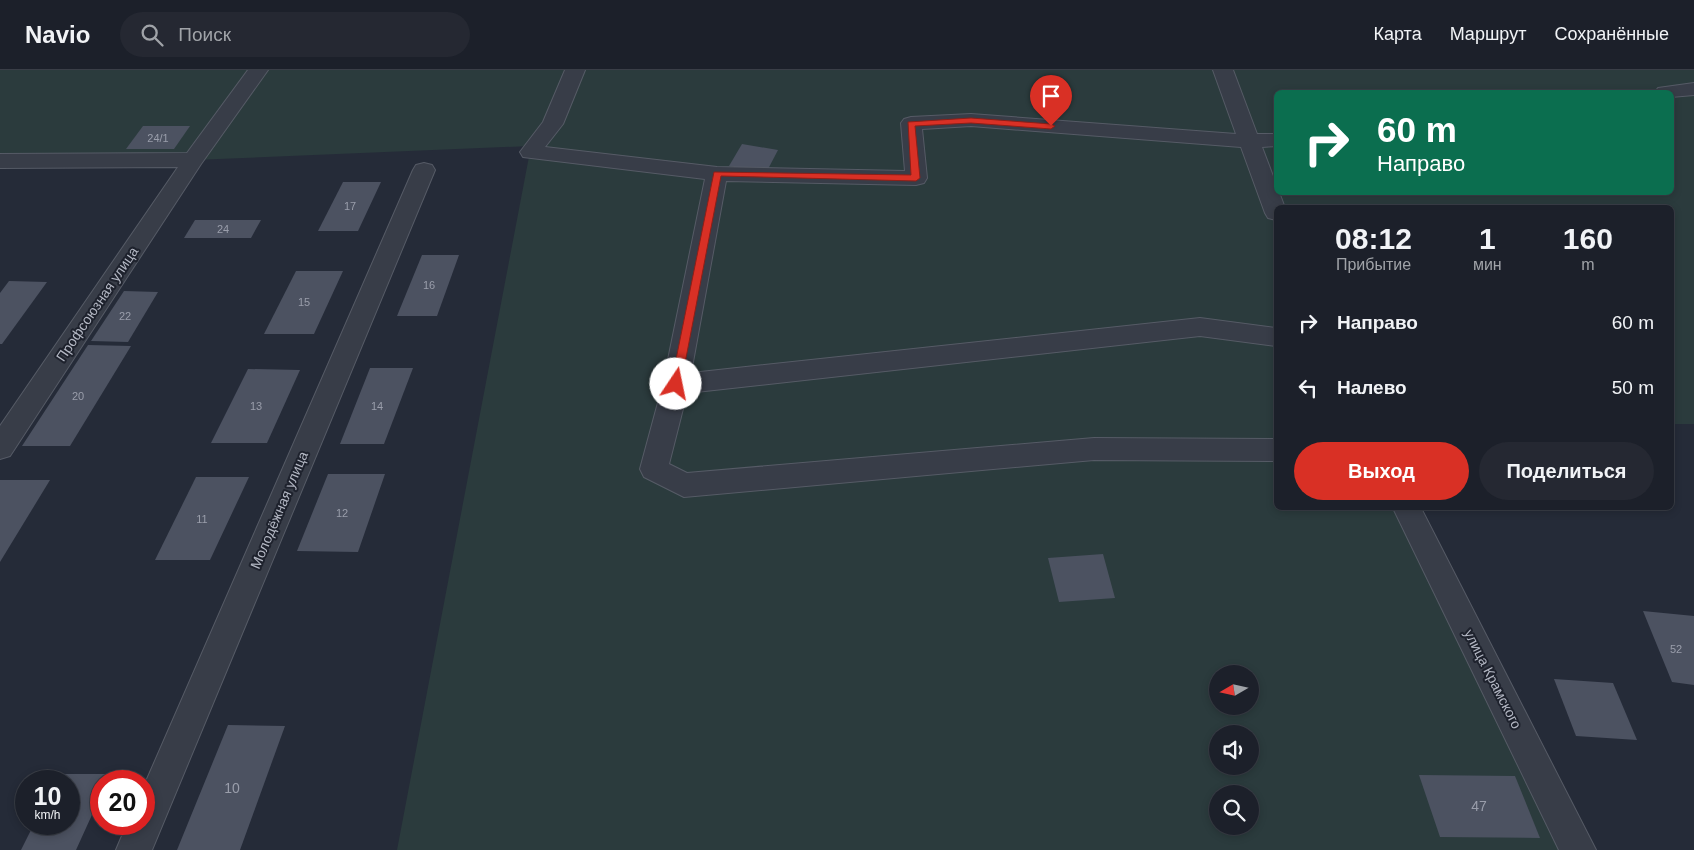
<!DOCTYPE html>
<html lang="ru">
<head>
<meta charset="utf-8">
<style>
  body { margin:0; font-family:Helvetica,sans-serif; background:#252832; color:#f1f3f6; height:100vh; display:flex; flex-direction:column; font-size:19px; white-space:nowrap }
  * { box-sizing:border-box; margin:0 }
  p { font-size:16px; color:#a0a3a8 }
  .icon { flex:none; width:28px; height:28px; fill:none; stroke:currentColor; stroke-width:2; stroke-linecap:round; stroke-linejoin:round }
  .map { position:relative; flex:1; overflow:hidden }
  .details { position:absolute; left:1274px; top:135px; width:400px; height:305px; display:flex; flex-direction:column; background:#1c202a; border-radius:8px; box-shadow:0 2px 8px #0003,0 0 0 1px #3a3e47 }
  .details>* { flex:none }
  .guide { position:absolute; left:1274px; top:20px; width:400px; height:105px; border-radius:8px; box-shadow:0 2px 8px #0003,0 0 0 1px #3a3e47; background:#0b6e4f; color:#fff; overflow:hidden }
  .needle { width:32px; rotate:261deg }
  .tools { position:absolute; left:1209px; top:595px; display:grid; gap:10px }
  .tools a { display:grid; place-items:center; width:50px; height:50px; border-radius:50%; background:#1c202a; box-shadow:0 2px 8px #0003,0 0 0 1px #3a3e47; font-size:25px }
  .speed { position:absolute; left:15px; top:700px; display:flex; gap:10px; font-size:25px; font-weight:700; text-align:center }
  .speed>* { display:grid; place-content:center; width:65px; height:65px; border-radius:50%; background:#1c202a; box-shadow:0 2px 8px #0003,0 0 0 1px #3a3e47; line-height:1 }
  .speed small { font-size:12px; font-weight:400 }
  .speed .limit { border:8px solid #d22; background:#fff; color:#111 }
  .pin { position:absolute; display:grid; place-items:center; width:42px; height:42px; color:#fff; margin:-51px -21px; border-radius:50% 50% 50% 0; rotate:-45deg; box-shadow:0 0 5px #0007 }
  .pin .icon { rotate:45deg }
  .me { position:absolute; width:55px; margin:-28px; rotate:11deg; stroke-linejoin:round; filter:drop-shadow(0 0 4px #0008) }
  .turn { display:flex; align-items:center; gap:18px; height:105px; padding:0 20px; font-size:22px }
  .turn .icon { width:65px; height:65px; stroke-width:2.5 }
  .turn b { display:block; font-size:35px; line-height:42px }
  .eta { display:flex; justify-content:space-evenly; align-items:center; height:85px; text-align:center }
  .eta b { font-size:30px; font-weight:800; line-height:35px }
  .primary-button { display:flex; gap:10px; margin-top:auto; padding:10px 20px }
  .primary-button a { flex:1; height:58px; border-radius:30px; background:#d93025; color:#fff; font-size:20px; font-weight:800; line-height:58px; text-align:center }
  .primary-button a+a { background:#252832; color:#f1f3f6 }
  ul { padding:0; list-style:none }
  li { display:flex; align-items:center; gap:15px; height:65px; padding:0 20px }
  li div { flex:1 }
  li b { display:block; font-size:19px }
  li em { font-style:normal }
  header { display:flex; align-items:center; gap:30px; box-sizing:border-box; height:70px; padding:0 25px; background:#1c202a; border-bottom:1px solid #3a3e47 }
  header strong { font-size:24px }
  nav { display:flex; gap:28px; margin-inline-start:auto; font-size:18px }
  .search { width:350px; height:45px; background:#252832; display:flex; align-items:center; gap:12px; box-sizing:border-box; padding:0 18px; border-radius:28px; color:#a0a3a8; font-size:19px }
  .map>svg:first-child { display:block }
  .green { fill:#2b3b3d; fill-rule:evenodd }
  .building { fill:#4c5261 }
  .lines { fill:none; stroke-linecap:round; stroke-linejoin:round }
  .minor-casing { stroke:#565b66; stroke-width:2 }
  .minor { fill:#383d48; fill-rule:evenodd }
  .route { fill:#d93025; stroke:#8d1f18 }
  .labels { text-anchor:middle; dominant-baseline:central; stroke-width:4; stroke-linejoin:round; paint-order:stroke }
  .number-label { font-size:11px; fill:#9a9eab }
  .street-label { font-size:14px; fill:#b4b8c4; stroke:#1e222d }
  .near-number-label { font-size:14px; fill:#9a9eab }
</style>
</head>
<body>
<header>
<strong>Navio</strong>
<div class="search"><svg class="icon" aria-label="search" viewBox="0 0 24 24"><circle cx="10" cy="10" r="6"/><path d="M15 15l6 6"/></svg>Поиск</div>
<nav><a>Карта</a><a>Маршрут</a><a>Сохранённые</a></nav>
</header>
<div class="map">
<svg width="1694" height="780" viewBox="0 0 1694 780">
  <rect width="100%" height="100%" fill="#252b38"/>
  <!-- green -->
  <path class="green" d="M0,0H1694V354H1671V138H1276V438H1421L1578,780H397L531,76L193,90L0,83ZM1276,22H1671V122H1276ZM1218,604H1250V636H1218ZM1218,664H1250V696H1218ZM1218,724H1250V756H1218Z"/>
  <!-- building -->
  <g class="building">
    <path d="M143,56H190L174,79H126Z"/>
    <path d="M742,74L778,80L766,103L729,96Z"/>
    <path d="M343,112H381L358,161H318Z"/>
    <path d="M195,150H261L251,168H184Z"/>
    <path d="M422,185H459L437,246H397Z"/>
    <path d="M296,201H343L314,264H264Z"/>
    <path d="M9,211L47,212L2,274H0V223Z"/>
    <path d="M124,221L158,222L128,272L91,271Z"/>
    <path d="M88,275L131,276L70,376H22Z"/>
    <path d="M370,298H413L384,374H340Z"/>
    <path d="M248,299L300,300L267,373H211Z"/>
    <path d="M328,404H385L358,482L297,481Z"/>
    <path d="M196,407H249L210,490H155Z"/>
    <path d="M0,410H50L0,492Z"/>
    <path d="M1103,484L1115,528L1059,532L1048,488Z"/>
    <path d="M1643,541L1694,546V615L1672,612Z"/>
    <path d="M1554,609L1613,613L1637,670L1576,666Z"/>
    <path d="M228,655L285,656L240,780H177Z"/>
    <path d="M58,704H111L108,711H101V725L76,780H21L34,754H69V711H55Z"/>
    <path d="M1419,705L1515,706L1540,768L1440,767Z"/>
  </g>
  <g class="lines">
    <defs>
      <g id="minor">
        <path d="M248,0H268L201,94L10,386L0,389V356L178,97L0,98V84L187,83Z"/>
        <path d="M565,0H585L563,54L545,77L717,97L905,101L901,53L904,49L911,47L971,44L1236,64L1213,0H1233L1257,64H1276V76L1262,77L1276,114V122H1279L1285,138H1276V150L1268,148L1265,143L1241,77L971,56L922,59L927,108L924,113L916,115L726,111L691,303L1200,248L1276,258V276L1200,266L687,323L669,394L687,403L1094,368L1276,369V391L1094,390L684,427L644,407L640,399L663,314L705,109L523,87L520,82L543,52Z"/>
        <path d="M1694,13V25L1671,27V22H1655L1658,18Z"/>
        <path d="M424,93L432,95L435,100L152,780H116L127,754H144V716L413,100L416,95Z"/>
        <path d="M1393,438H1421L1596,780H1559Z"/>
      </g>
    </defs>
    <!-- minor casing -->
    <use href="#minor" class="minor-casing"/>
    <!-- minor -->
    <use href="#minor" class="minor"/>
  </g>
  <!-- route -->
  <path class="route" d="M971,48L1051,54L1055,56L1051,59L971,53L915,56L920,108L916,111L721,106L681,314L676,318L672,317L671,314L714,102L911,105L908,52Z"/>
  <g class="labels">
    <!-- number labels -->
    <g class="number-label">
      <text x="158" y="68">24/1</text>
      <text x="350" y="136">17</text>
      <text x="223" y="159">24</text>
      <text x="429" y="215">16</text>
      <text x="304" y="232">15</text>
      <text x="125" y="246">22</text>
      <text x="78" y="326">20</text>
      <text x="256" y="336">13</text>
      <text x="377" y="336">14</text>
      <text x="342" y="443">12</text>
      <text x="202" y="449">11</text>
      <text x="1676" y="579">52</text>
    </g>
    <!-- street labels -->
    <g class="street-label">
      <text transform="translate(97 234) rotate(-56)">Профсоюзная улица</text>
      <text transform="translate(279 440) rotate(-67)">Молодёжная улица</text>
      <text transform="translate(1493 609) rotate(63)">улица Крамского</text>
    </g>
    <!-- near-number labels -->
    <g class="near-number-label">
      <text x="232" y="718">10</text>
      <text x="1479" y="736">47</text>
    </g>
  </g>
</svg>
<div class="tools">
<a><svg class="needle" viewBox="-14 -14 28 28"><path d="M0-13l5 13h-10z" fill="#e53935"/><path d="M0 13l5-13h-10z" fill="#a0a3a8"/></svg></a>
<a><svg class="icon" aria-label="sound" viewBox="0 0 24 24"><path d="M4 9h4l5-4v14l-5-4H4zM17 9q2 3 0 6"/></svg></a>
<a><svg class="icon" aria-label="search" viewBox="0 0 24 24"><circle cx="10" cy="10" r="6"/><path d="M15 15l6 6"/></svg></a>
</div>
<div class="speed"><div>10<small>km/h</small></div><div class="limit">20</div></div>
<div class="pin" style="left:1051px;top:56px;background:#d93025"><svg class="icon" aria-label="arrive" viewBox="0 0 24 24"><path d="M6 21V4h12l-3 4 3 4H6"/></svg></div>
<svg class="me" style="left:676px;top:314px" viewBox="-20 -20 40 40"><circle r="19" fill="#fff"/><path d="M0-13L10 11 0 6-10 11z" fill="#d93025"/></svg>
<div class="guide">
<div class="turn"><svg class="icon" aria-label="right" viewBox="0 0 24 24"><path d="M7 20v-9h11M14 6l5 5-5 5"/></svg><div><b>60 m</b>Направо</div></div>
</div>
<section class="details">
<div class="eta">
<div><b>08:12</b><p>Прибытие</p></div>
<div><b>1</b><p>мин</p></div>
<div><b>160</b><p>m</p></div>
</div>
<ul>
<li><svg class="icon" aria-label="right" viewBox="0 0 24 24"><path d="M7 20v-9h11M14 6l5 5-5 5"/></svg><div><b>Направо</b></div><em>60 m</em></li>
<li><svg class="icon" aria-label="left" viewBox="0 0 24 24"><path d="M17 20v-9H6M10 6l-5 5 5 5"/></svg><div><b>Налево</b></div><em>50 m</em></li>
</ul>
<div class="primary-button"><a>Выход</a><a>Поделиться</a></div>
</section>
</div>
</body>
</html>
